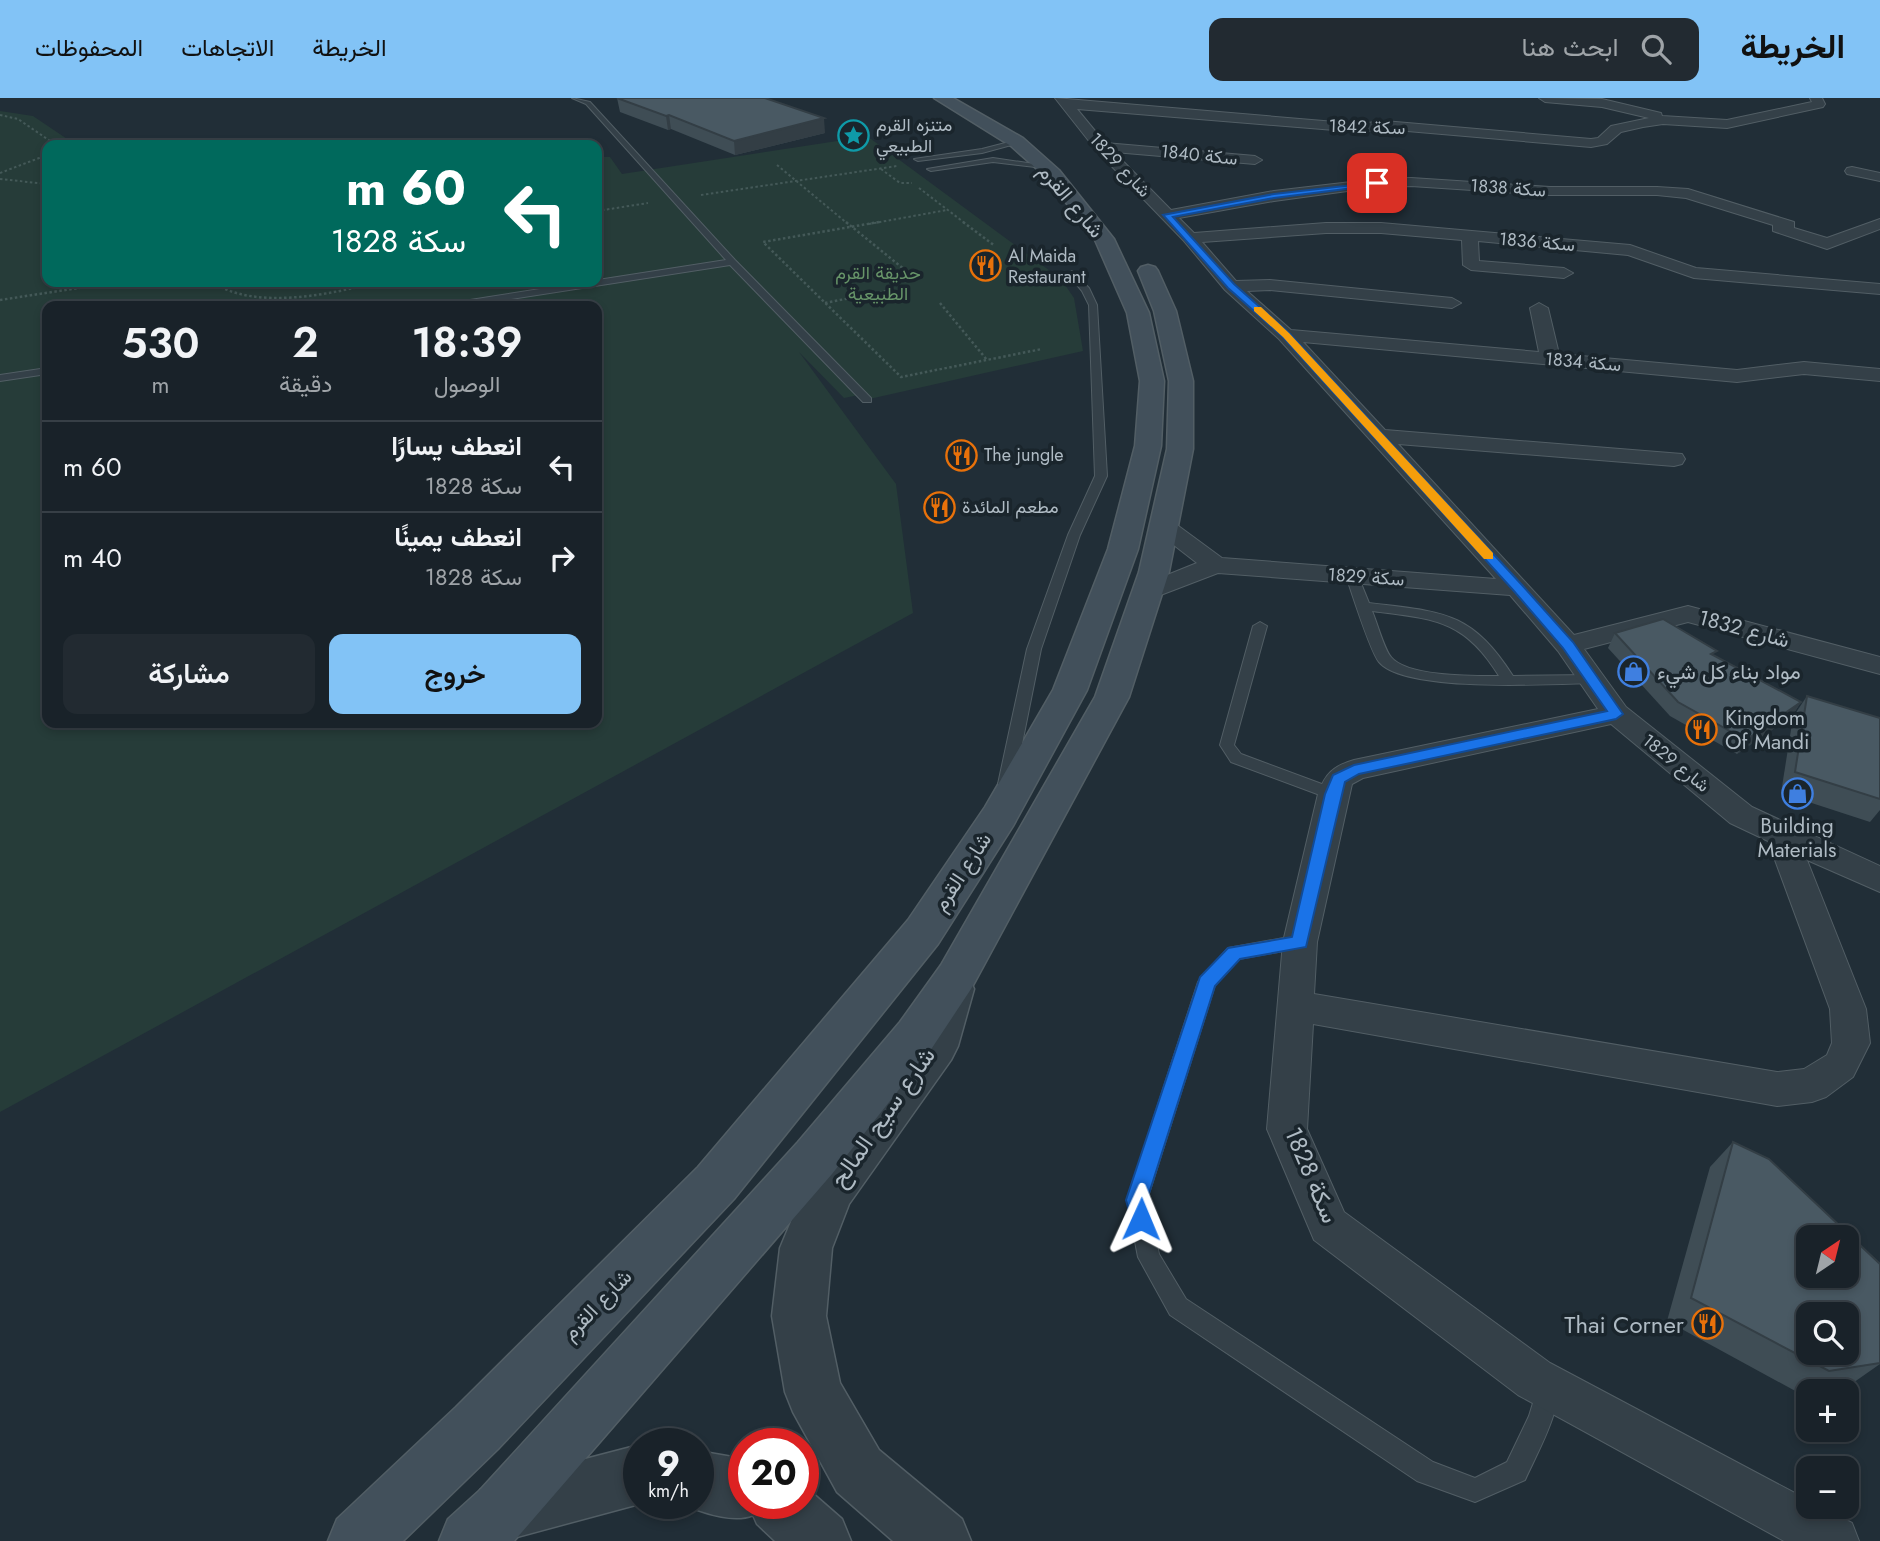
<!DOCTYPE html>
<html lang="ar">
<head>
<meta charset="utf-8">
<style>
  body { margin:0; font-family:Jost,Vazirmatn,sans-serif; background:#222a31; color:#f1f3f6; direction:rtl; height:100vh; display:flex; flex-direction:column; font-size:26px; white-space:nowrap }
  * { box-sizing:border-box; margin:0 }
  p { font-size:23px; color:#9fa4a8 }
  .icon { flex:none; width:38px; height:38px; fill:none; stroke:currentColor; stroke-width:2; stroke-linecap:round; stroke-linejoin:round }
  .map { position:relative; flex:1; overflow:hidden; direction:ltr }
  .drawer { position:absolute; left:42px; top:203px; width:560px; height:427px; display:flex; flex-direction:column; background:#192229; border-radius:14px; box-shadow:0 4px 10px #0003,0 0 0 2px #373f46; direction:rtl }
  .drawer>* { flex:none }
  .banner { position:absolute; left:42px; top:42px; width:560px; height:147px; border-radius:14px; box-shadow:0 4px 10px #0003,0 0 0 2px #373f46; direction:rtl; background:#00695c; color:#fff; overflow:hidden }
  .needle { width:46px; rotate:35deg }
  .buttons { position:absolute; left:1796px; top:1127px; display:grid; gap:14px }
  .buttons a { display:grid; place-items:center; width:63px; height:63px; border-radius:14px; background:#192229; box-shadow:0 4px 10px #0003,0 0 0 2px #373f46; font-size:35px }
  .speed { position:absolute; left:623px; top:1330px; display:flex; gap:14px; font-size:35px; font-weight:700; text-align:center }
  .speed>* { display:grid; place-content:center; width:91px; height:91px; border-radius:50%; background:#192229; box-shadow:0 4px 10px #0003,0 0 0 2px #373f46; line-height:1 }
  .speed small { font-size:18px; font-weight:400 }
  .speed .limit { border:10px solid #d22; background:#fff; color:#111 }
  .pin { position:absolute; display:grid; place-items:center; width:60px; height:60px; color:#fff; margin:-30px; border-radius:14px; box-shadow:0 4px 10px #0006 }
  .me { position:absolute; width:77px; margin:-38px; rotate:1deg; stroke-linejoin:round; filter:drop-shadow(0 0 5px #0008) }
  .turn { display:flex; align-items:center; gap:24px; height:147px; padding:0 21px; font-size:32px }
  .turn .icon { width:91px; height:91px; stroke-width:2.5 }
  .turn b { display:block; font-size:49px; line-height:60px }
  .eta { display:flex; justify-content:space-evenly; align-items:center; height:119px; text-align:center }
  .eta b { font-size:42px; font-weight:600; line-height:49px }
  .cta { display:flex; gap:14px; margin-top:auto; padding:14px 21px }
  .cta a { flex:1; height:80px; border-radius:14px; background:#82c3f6; color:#111; font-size:28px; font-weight:600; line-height:80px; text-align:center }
  .cta a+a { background:#222a31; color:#f1f3f6 }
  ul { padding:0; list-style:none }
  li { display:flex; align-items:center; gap:21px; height:91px; padding:0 21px; border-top:2px solid #373f46 }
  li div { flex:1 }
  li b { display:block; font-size:26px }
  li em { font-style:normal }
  header { display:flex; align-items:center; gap:42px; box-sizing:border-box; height:98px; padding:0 35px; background:#82c3f6; color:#111 }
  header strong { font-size:33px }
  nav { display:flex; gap:38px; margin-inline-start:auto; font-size:24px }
  .search { width:490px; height:63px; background:#222a31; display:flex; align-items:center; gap:18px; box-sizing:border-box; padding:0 24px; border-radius:14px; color:#9fa4a8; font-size:26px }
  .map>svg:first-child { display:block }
  .green { fill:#263c39 }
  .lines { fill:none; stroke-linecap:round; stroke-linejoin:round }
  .service-casing { stroke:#525e65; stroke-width:2 }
  .minor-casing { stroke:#525e65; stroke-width:2 }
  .tertiary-casing { stroke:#525e65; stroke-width:3 }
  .secondary-casing { stroke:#525e65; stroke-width:3 }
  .path-far1 { stroke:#445958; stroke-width:2; stroke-dasharray:2.5 2.5; stroke-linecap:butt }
  .path { stroke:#445958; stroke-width:2.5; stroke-dasharray:2.5 2.5; stroke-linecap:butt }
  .service { fill:#344048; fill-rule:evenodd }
  .minor { fill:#344048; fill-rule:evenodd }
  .tertiary { fill:#344048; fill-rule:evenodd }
  .secondary { fill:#42505b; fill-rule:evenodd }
  .wall { fill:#3f4d55 }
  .shaded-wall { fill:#333e45 }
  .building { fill:#495963; stroke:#333e45; stroke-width:2; fill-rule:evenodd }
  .route { fill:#1a73e8; stroke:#114b97; stroke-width:2 }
  .slow { fill:#f59e0b }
  .labels { text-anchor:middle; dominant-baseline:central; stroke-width:7; stroke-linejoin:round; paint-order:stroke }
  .far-poi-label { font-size:18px; fill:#afbbc4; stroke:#1a252c; text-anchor:start }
  .far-street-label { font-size:18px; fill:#afbbc4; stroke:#1a252c }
  .far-park-label { font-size:18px; fill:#679569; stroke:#1a252c }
  .street-label { font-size:21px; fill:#afbbc4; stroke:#1a252c }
  .poi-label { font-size:21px; fill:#afbbc4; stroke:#1a252c; text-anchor:start }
  .near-street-label { font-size:24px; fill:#afbbc4; stroke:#1a252c }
  .near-poi-label { font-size:24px; fill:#afbbc4; stroke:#1a252c; text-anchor:end }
</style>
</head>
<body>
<header>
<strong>الخريطة</strong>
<div class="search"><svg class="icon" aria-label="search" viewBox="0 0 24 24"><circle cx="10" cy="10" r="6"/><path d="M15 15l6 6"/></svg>ابحث هنا</div>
<nav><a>الخريطة</a><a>الاتجاهات</a><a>المحفوظات</a></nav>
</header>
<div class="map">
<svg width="1880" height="1443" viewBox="0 0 1880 1443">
  <rect width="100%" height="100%" fill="#212e37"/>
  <!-- green -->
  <path class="green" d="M0,13L33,18L76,47H87H47V184H597V59H610L622,76L857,40L860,42L871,41L1061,181L1074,200L1083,253L865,302L859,297L844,300L799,254L896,386L913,515L0,1014V282L47,274V625H597V208H47V273L0,280Z"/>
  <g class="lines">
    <defs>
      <g id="service">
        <path d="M572,0L590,4L735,162L871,300V304H863L730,167L467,208H447L451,205L726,162L586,6Z"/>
        <path d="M1017,42L1019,45L982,55L918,63L914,61L982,51Z"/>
        <path d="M993,60L1048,68L1044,70L993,64L931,73L927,71Z"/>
        <path d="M1072,173L1089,190L1097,207L1107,378L1080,437L1041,551L1014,686L1006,691L998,686L1027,551L1068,437L1095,378L1089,207L1082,193L1068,176Z"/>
        <path d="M47,270V276L0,283V277Z"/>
        <path d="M1352,474L1358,478L1369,505C1441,514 1471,512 1513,578L1592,577L1599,581L1592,585C1551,586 1405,595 1379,564C1370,553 1352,495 1346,478ZM1372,513C1434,521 1464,521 1499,578C1475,578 1407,579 1391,559C1384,551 1377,524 1372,513Z"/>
        <path d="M1260,524L1267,528L1234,647L1241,656L1338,692L1341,696L1338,700H1328L1231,664L1220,647L1253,528Z"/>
        <path d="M1300,837L1306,839L1309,844L1306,849L1239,861L1215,887L1147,1102L1159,1156L1186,1201L1433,1364L1475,1380L1507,1364L1529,1318L1540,1282L1548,1278L1556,1282C1566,1305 1535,1359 1525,1382L1475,1404L1417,1383L1170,1217L1138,1159L1127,1102L1198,884L1228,850Z"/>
      </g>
      <g id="minor">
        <path d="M1055,0L1359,26L1384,23L1591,41L1598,40L1611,28L1649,20L1602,9L1545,4L1539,0L1602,1L1661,15L1662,18L1727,22L1812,4L1810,0H1822L1825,6L1823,9L1727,30L1663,26L1643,29L1621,34L1607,46L1591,49L1384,31L1359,34L1077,11L1105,45L1255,58L1262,62L1255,66L1114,54L1171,112L1274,93L1377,81L1411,80L1550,89H1657L1688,91L1794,124V130L1827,140L1880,121V131L1827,151L1773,133V127L1686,100L1657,97H1550L1411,88L1377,89L1274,103L1179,120L1194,135L1326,125H1381L1630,147L1696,170L1880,186V196L1694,180L1628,157L1478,143L1479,163L1564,170L1573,175L1564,180L1471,172L1463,167L1462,142L1381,135H1326L1202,144L1236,183L1270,182L1452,200L1461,205L1452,210L1270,192L1247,193L1291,232L1539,254L1530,210L1539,205L1548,210L1559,256L1737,272L1804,264L1880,271V283L1804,276L1737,284L1303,244L1385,332L1682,356L1685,361L1682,366L1674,368L1398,346L1574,537L1688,508L1880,559V576L1688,524L1584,551L1626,609L1752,709L1880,768V794L1807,762L1866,911L1870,945L1853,979L1826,999L1812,1004L1777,1008L1313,926L1307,1031L1344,1114L1550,1265L1808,1402V1409H1821L1852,1425L1859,1443H1784L1518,1297L1314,1142L1267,1031L1283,844L1318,696C1325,676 1333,668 1354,662L1598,611L1558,553L1510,497L1218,475L1158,498L1149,501L1140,498L1136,493L1140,488L1197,465L1157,434L1153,429L1157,424H1173L1222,460L1496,481L1279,241L1225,192L1184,143L1096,52ZM1611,626L1730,725L1768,743L1830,911L1832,945L1827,957L1804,971L1777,974L1314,896L1317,844L1352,686L1363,680Z"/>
        <path d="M1852,69L1880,75V83L1847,76L1845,73L1847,70Z"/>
      </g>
      <g id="tertiary">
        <path d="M952,873L968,878L974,891L958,948L951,962L849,1106L832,1150L826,1218L840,1285L879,1352L962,1421L971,1443H893L837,1394L793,1314L785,1294L772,1218L780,1150L811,1076L915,940L936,878Z"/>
        <path d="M639,1347V1405H643L502,1443L480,1434L471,1413L480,1392L501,1383Z"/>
        <path d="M698,1353L744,1361V1405H803V1387L842,1421L851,1443H775L757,1426L753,1417C732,1426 699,1413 680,1405H698Z"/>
      </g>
      <g id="secondary">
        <path d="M934,0H953L1023,40L1059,72L1114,141L1149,215L1164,283L1161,348L1138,451L1087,592L1013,728L938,846L734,1101L498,1351L403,1443H328L337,1421L456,1309L698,1069L908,822L985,709L1053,592L1108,451L1135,348L1140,283L1127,215L1095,142L1047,80L1011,48Z"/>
        <path d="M1148,167L1155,169L1158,173L1176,213L1193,283V351L1169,474L1129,599L971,891L932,950L832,1076L522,1434L514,1443H439L448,1421L480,1392L798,1044L900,924L941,867L1095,599L1139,474L1167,351L1169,283L1154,213L1138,173L1141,169Z"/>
      </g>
    </defs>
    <!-- service casing -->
    <use href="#service" class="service-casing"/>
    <!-- minor casing -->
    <use href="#minor" class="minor-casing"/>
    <!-- tertiary casing -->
    <use href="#tertiary" class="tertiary-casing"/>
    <!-- secondary casing -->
    <use href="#secondary" class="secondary-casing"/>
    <!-- path-far1 -->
    <g class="path-far1">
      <path d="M0,17L18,21L56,47"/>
      <path d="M777,67L848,126"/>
      <path d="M881,71L900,85H912"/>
      <path d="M0,75L47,57"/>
      <path d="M0,81L47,86"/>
      <path d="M919,90L966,126"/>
      <path d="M701,97L897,68"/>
      <path d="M597,113L648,105"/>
      <path d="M869,126L947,112"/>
    </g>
    <!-- path -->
    <g class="path">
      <path d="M846,124L905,172"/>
      <path d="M879,124L763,144L901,279L1042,251"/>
      <path d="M963,124L995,148"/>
      <path d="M212,184C255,213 331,196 379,184"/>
      <path d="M0,202L118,184"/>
      <path d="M825,205L891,192"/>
      <path d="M940,205L987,262"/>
    </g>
    <!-- service -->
    <use href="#service" class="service"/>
    <!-- minor -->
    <use href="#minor" class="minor"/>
    <!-- tertiary -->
    <use href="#tertiary" class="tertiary"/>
    <!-- secondary -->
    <use href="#secondary" class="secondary"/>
  </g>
  <!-- wall -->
  <g class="wall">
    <path d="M617,0L825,35L735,57L671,31L668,32L620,14Z"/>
    <path d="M1615,535L1714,558L1801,604L1792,618L1737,656L1670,618L1608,550Z"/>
    <path d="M1807,598L1880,620V712L1870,724L1781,695L1793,619Z"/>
    <path d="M1733,1044L1880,1166V1266L1850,1287L1799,1295L1667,1223L1710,1069Z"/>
  </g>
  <!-- shaded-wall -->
  <g class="shaded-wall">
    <path d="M669,17L671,31L668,32L666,18Z"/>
    <path d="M824,20L825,35L735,57L734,43Z"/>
    <path d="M1801,604L1792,618L1737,656L1746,642Z"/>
  </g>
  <!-- building -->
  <g class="building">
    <path d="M617,0H765L824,20L734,43L669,17L666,18Z"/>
    <path d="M1663,521L1717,553L1711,556L1801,604L1746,642L1678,604L1615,535Z"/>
    <path d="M1807,598L1880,620V701L1795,674Z"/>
    <path d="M1733,1044L1769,1061L1880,1166V1265L1829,1273L1691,1200ZM1808,1139H1846V1178H1808ZM1808,1216H1846V1255H1808Z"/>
  </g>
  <!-- route -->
  <path class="route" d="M1380,84L1377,87L1274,100L1173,119L1234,186L1289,235L1522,487L1573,544L1623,616L1616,621L1359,676L1345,684L1306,849L1240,861L1215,888L1147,1102L1151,1121L1148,1128L1141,1131L1133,1128L1126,1102L1200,879L1228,850L1292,839L1325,696L1333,677L1354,667L1607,613L1563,550L1513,492L1283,239L1228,190L1163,117L1274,96Z"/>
  <!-- slow -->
  <path class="slow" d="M1254,209H1261L1289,235L1493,455V461H1484L1283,239L1254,213Z"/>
  <!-- icons -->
  <defs>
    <symbol id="sight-ring" viewBox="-11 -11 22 22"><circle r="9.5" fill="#1a252c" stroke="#0f9aa8" stroke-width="1.5"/><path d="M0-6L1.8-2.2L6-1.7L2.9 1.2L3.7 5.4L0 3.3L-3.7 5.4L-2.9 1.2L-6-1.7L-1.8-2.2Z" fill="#0f9aa8"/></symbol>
    <symbol id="restaurant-ring" viewBox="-11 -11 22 22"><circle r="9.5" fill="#1a252c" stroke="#e8710a" stroke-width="1.5"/><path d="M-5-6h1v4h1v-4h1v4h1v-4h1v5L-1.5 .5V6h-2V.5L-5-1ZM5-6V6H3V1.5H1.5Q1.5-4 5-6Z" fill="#e8710a"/></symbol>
    <symbol id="shop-ring" viewBox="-11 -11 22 22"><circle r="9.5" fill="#1a252c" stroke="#3f7fe0" stroke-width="1.5"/><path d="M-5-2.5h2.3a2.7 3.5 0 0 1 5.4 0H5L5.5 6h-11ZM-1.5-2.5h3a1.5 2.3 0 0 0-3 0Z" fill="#3f7fe0"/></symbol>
  </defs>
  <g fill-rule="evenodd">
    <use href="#sight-ring" x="836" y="20" width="35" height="35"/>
    <use href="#restaurant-ring" x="968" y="150" width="35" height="35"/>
    <use href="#restaurant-ring" x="944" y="340" width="35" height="35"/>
    <use href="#restaurant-ring" x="922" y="392" width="35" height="35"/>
    <use href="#shop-ring" x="1616" y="556" width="35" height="35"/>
    <use href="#restaurant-ring" x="1684" y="614" width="35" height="35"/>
    <use href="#shop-ring" x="1780" y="678" width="35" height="35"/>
    <use href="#restaurant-ring" x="1690" y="1208" width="35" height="35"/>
  </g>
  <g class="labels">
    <!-- far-poi labels -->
    <g class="far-poi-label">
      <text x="876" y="27">متنزه القرم<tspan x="876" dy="21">الطبيعي</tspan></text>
      <text x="1008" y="158">Al Maida<tspan x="1008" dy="21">Restaurant</tspan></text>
      <text x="984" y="357">The jungle</text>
      <text x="962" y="409">مطعم المائدة</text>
    </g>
    <!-- far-street labels -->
    <g class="far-street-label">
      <text transform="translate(1367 29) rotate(2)">سكة 1842</text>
      <text transform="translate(1199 57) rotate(6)">سكة 1840</text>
      <text transform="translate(1120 67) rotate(47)">1829 شارع</text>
      <text transform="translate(1508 90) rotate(4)">1838 سكة</text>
      <text transform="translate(1537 144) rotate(5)">سكة 1836</text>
      <text transform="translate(1583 264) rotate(5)">سكة 1834</text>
      <text transform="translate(1366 479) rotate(4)">سكة 1829</text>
      <text transform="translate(1676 665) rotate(39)">1829 شارع</text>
    </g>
    <!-- far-park labels -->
    <g class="far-park-label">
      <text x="878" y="175">حديقة القرم<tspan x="878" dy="21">الطبيعية</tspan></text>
    </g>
    <!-- street labels -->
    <g class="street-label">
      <text transform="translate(1071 103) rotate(50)">شارع القرم</text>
      <text transform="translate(1744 531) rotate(15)">1832 شارع</text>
      <text transform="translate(962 774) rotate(-57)">شارع القرم</text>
      <text transform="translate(597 1207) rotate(-46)">شارع القرم</text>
    </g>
    <!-- poi labels -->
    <g class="poi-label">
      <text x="1657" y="574">مواد بناء كل شيء</text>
      <text x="1725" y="620">Kingdom<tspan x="1725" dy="24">Of Mandi</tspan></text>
      <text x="1797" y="728" text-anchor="middle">Building<tspan x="1797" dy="24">Materials</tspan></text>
    </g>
    <!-- near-street labels -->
    <g class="near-street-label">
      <text transform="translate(882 1019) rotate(-55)">شارع سيح المالح</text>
      <text transform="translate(1312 1077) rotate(67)">سكة 1828</text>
    </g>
    <!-- near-poi labels -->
    <g class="near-poi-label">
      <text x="1684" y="1226">Thai Corner</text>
    </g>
  </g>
</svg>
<div class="buttons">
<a><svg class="needle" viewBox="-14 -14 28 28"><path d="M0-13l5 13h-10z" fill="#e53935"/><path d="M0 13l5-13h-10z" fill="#9fa4a8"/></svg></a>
<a><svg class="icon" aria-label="search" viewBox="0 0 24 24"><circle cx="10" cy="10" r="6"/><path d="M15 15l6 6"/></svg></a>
<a>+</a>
<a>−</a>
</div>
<div class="speed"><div>9<small>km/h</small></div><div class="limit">20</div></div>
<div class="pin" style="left:1377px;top:85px;background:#d93025"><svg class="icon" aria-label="arrive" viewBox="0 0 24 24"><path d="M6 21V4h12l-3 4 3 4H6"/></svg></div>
<svg class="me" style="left:1141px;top:1121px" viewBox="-20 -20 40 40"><path d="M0-17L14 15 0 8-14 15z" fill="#1a73e8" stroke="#fff" stroke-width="4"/></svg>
<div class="banner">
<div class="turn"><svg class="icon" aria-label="left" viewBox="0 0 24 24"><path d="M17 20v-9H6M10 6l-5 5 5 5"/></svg><div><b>60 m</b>سكة 1828</div></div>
</div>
<section class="drawer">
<div class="eta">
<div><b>18:39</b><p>الوصول</p></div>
<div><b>2</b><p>دقيقة</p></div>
<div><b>530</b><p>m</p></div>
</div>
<ul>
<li><svg class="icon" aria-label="left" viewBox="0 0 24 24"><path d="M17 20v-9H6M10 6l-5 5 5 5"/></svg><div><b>انعطف يسارًا</b><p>سكة 1828</p></div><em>60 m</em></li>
<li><svg class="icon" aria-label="right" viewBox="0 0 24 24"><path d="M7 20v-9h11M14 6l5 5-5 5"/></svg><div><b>انعطف يمينًا</b><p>سكة 1828</p></div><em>40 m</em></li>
</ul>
<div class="cta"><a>خروج</a><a>مشاركة</a></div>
</section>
</div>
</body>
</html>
